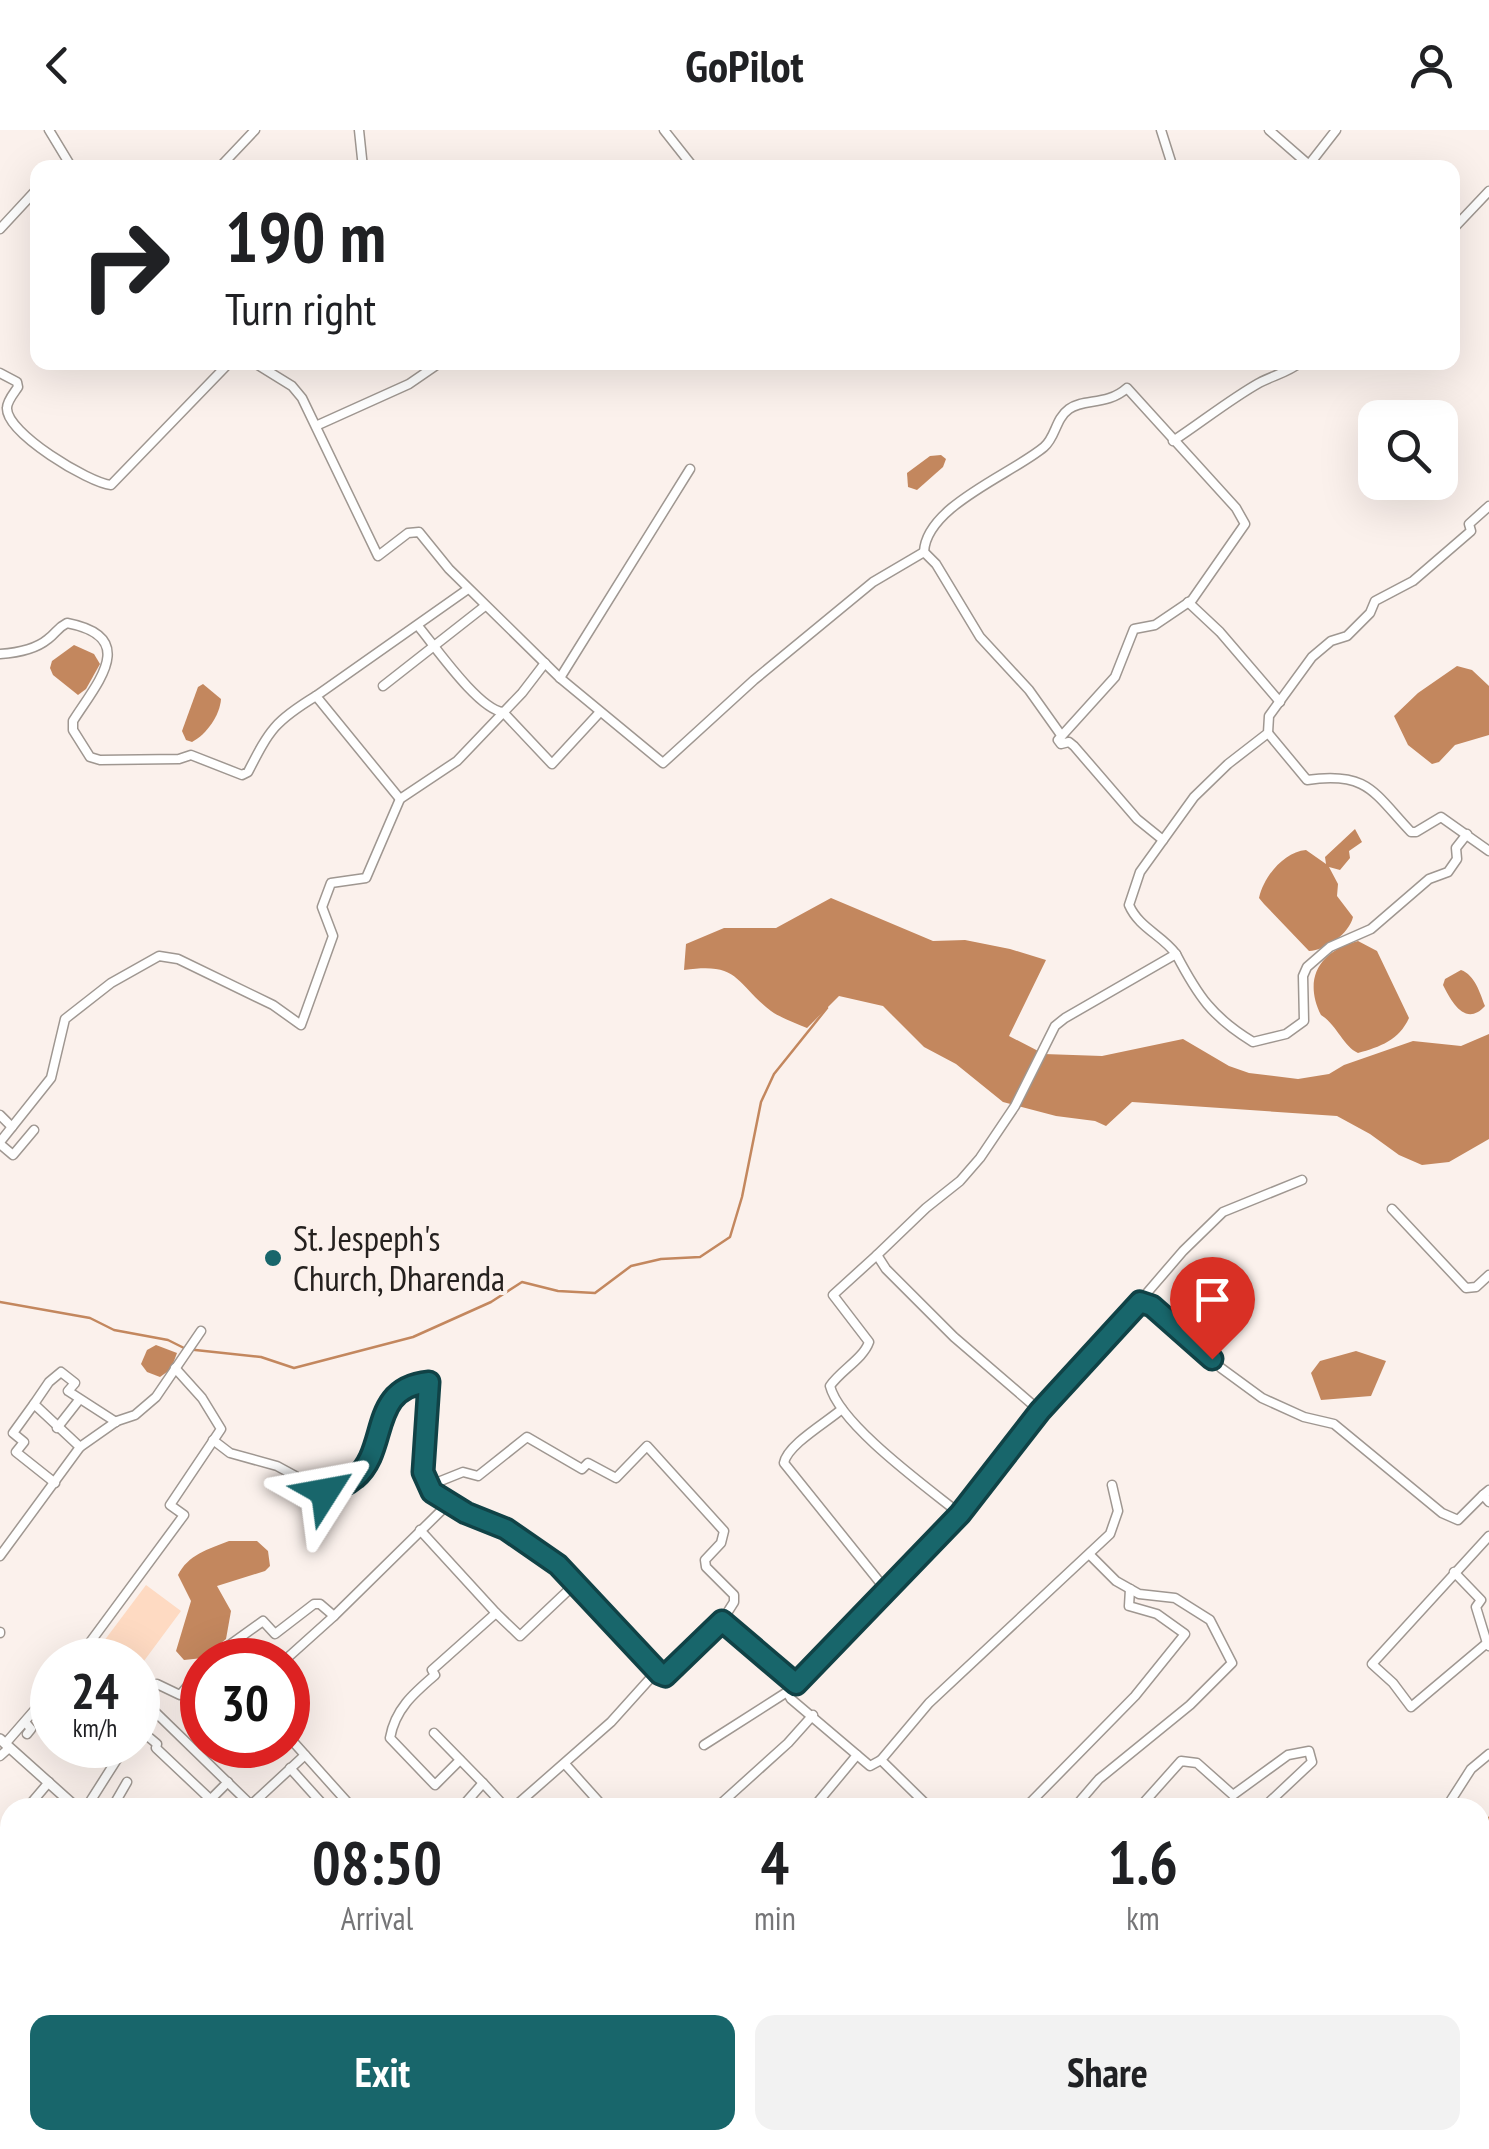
<!DOCTYPE html>
<html lang="en">
<head>
<meta charset="utf-8">
<style>
  body { margin:0; font-family:"PT Sans Narrow",sans-serif; background:#f2f2f2; color:#202124; height:100vh; display:flex; flex-direction:column; font-size:38px; white-space:nowrap }
  * { box-sizing:border-box; margin:0 }
  p { font-size:32px; color:#757577 }
  .icon { flex:none; width:55px; height:55px; fill:none; stroke:currentColor; stroke-width:2; stroke-linecap:round; stroke-linejoin:round }
  .map { position:relative; flex:1; overflow:hidden }
  .drawer { position:absolute; left:0px; top:1668px; width:1490px; height:352px; display:flex; flex-direction:column; background:#fff; border-radius:30px 30px 0 0; box-shadow:0 10px 40px #0002 }
  .drawer>* { flex:none }
  .hud { position:absolute; left:30px; top:30px; width:1430px; height:210px; border-radius:20px; box-shadow:0 10px 40px #0002; background:#fff; color:#202124; overflow:hidden }
  .controls { position:absolute; left:1358px; top:270px; display:grid; gap:20px }
  .controls a { display:grid; place-items:center; width:100px; height:100px; border-radius:20px; background:#fff; box-shadow:0 10px 40px #0002; font-size:50px }
  .speed { position:absolute; left:30px; top:1508px; display:flex; gap:20px; font-size:50px; font-weight:700; text-align:center }
  .speed>* { display:grid; place-content:center; width:130px; height:130px; border-radius:50%; background:#fff; box-shadow:0 10px 40px #0002; line-height:1 }
  .speed small { font-size:25px; font-weight:400 }
  .speed .limit { border:15px solid #d22; background:#fff; color:#111 }
  .pin { position:absolute; display:grid; place-items:center; width:85px; height:85px; color:#fff; margin:-102px -42px; border-radius:50% 50% 50% 0; rotate:-45deg; box-shadow:0 0 10px #0007 }
  .pin .icon { rotate:45deg }
  .me { position:absolute; width:110px; margin:-55px; rotate:56deg; stroke-linejoin:round; filter:drop-shadow(0 0 8px #0008) }
  .turn { display:flex; align-items:center; gap:35px; height:210px; padding:0 30px; font-size:45px }
  .turn .icon { width:130px; height:130px; stroke-width:2.5 }
  .turn b { display:block; font-size:70px; line-height:85px }
  .eta { display:flex; justify-content:space-evenly; align-items:center; height:170px; text-align:center }
  .eta b { font-size:60px; font-weight:700; line-height:70px }
  .action { display:flex; gap:20px; margin-top:auto; padding:20px 30px }
  .action a { flex:1; height:115px; border-radius:20px; background:#18666b; color:#fff; font-size:40px; font-weight:700; line-height:115px; text-align:center }
  .action a+a { background:#f2f2f2; color:#202124 }
  header { display:flex; justify-content:space-between; align-items:center; height:130px; padding:0 30px; background:#fff; font-size:45px; font-weight:700 }
  .map>svg:first-child { display:block }
  .green { fill:#fedac2 }
  .water { fill:#c3875e }
  .lines { fill:none; stroke-linecap:round; stroke-linejoin:round }
  .stream { stroke:#c3875e; stroke-width:2.5 }
  .minor-casing { stroke:#9f9791; stroke-width:11 }
  .tertiary-casing { stroke:#9f9791; stroke-width:12 }
  .minor { stroke:#fff; stroke-width:8 }
  .tertiary { stroke:#fff; stroke-width:9 }
  .route-casing { stroke:#104246; stroke-width:25 }
  .route { stroke:#18666b; stroke-width:18 }
  .poi-dot { fill:#18666b; stroke:#fbf1ec; stroke-width:4 }
  .labels { text-anchor:middle; dominant-baseline:central; stroke-width:8; stroke-linejoin:round; paint-order:stroke }
  .poi-label { font-size:35px; fill:#25211f; stroke:#fbf1ec; text-anchor:start }
</style>
</head>
<body>
<header><svg class="icon" aria-label="back" viewBox="0 0 24 24"><path d="M15 5l-7 7 7 7"/></svg>GoPilot<svg class="icon" aria-label="person" viewBox="0 0 24 24"><circle cx="12" cy="8" r="4"/><path d="M4 21q1-7 8-7t8 7"/></svg></header>
<div class="map">
<svg width="1489" height="2019" viewBox="0 0 1489 2019">
  <rect width="100%" height="100%" fill="#fbf1ec"/>
  <!-- green -->
  <path class="green" d="M146,1455L181,1481L138,1539V1530H113L98,1519Z"/>
  <!-- water -->
  <g class="water">
    <path d="M941,325L946,329L943,337L917,360L908,357L907,343L930,326Z"/>
    <path d="M74,515L94,524L100,534L86,559L78,565L53,545L50,538L52,531Z"/>
    <path d="M1457,536L1472,540L1489,556V605L1455,615L1439,632L1432,634L1408,615L1394,586L1418,563Z"/>
    <path d="M203,554L221,569C220,585 207,604 192,612L186,610L182,601L198,557Z"/>
    <path d="M1355,699L1362,712L1349,721L1350,728L1340,740L1329,737L1338,754L1337,766L1353,787C1349,804 1326,820 1309,821L1264,774L1259,768C1264,746 1284,722 1306,720L1326,734L1325,727Z"/>
    <path d="M831,768L933,811L965,810L1010,819L1046,830L1009,906L1044,924L1102,926L1183,909L1229,936L1249,943L1298,949L1329,944L1344,935L1413,911L1461,916L1489,904V1009L1449,1032L1422,1035L1399,1025L1370,1004L1337,986L1132,972L1106,996L1095,991L1056,986L1003,972L956,934L924,917L883,876L839,866L807,898C795,893 781,888 771,881C734,852 740,832 684,840L686,814L724,798H776Z"/>
    <path d="M1358,811L1377,821L1409,888C1399,910 1380,917 1358,923C1343,916 1337,895 1321,885C1303,849 1319,821 1358,811Z"/>
    <path d="M1461,840C1475,845 1480,863 1485,876C1466,897 1452,873 1443,855L1445,849Z"/>
    <path d="M156,1215L177,1223L171,1239L160,1247L147,1242L141,1234L147,1220Z"/>
    <path d="M1356,1221L1386,1231L1371,1266L1321,1270L1311,1243L1320,1231Z"/>
    <path d="M229,1411H257L268,1421L270,1436L265,1441L217,1456L231,1481L226,1509L203,1528L184,1530L176,1521L191,1471L178,1445C188,1425 208,1419 229,1411Z"/>
    <path d="M1489,1686V1820L1480,1823V1697Z"/>
  </g>
  <g class="lines">
    <!-- stream -->
    <path class="stream" d="M0,1172L90,1188L114,1200L168,1210L186,1219L261,1227L294,1238L413,1207L491,1172L522,1152L558,1161L595,1163L631,1136L661,1129L700,1127L730,1107L742,1067L761,972L774,944L827,878"/>
    <defs>
      <g id="minor">
        <path d="M49,0L72,38"/>
        <path d="M359,0L363,38"/>
        <path d="M664,0L694,38"/>
        <path d="M1161,0L1173,38"/>
        <path d="M1269,0L1309,35"/>
        <path d="M1308,36L1336,0"/>
        <path d="M219,38L255,0"/>
        <path d="M0,99L38,58"/>
        <path d="M1452,100L1489,61"/>
        <path d="M253,232L292,256L302,268L378,426L408,403L419,402L449,439L560,548L663,633L754,550L873,452L924,422L936,434L980,507L1029,560L1061,605"/>
        <path d="M0,243L17,252L18,257C14,263 7,271 7,278C6,303 89,353 111,355L230,232"/>
        <path d="M318,295L409,254L441,232"/>
        <path d="M1173,311C1202,292 1229,270 1259,253C1274,245 1287,243 1301,232"/>
        <path d="M924,422C926,376 1012,344 1044,317C1056,307 1055,289 1069,279C1084,268 1107,276 1127,258L1236,378L1245,394L1192,470L1155,495L1134,499L1115,547L1058,610L1061,614L1069,612L1074,616L1137,689L1163,710"/>
        <path d="M1188,472L1220,502L1280,572"/>
        <path d="M418,496C435,516 478,579 503,582L552,634L600,582"/>
        <path d="M0,524C15,523 36,519 48,509C56,503 57,498 67,493C140,507 97,553 73,591V600L90,627L100,630L179,629L191,625L242,645L248,642C270,599 275,591 316,566"/>
        <path d="M560,548L690,339"/>
        <path d="M383,556L485,476"/>
        <path d="M1268,603L1307,650C1368,641 1374,663 1411,702H1416L1441,687L1489,721"/>
        <path d="M400,669L316,566L468,459"/>
        <path d="M1176,824C1162,805 1139,798 1129,775L1140,742L1194,667L1228,634L1268,603L1269,586L1312,527L1331,511L1347,506L1370,483L1375,471L1413,451L1471,401L1469,394L1489,376"/>
        <path d="M0,985L12,997"/>
        <path d="M0,1012L51,948L65,889L111,853L159,826L178,829L273,875L301,895L333,806L322,777L331,753L366,748L400,669L457,631L522,563L545,533"/>
        <path d="M0,1014L13,1025L34,1000"/>
        <path d="M1392,1079L1466,1158L1476,1157L1489,1145"/>
        <path d="M877,1125L833,1165L869,1212C863,1229 841,1240 830,1256C840,1295 928,1358 960,1384"/>
        <path d="M1140,1171L1183,1121L1223,1082L1302,1050"/>
        <path d="M34,1274L49,1252L61,1242L75,1253L68,1261L116,1292"/>
        <path d="M842,1279C827,1292 787,1315 784,1333L886,1460"/>
        <path d="M1040,1281L954,1207L886,1139L877,1125L926,1078L960,1051L980,1028L1015,976L1055,896L1065,888L1176,824C1198,866 1212,887 1253,912L1286,904L1304,891L1303,846L1307,837L1330,817L1371,799L1429,749L1448,742L1457,729L1456,718L1467,704"/>
        <path d="M57,1298L79,1270"/>
        <path d="M213,1310L230,1323L277,1336L325,1362C338,1358 352,1353 360,1343C388,1310 371,1257 429,1253L423,1342L432,1362L466,1383L507,1399L558,1435L660,1544L665,1546L722,1491"/>
        <path d="M55,1353L16,1322L24,1312L13,1303L34,1274L80,1317"/>
        <path d="M428,1356L463,1342L478,1346L527,1307L582,1339L588,1333L616,1348L647,1316L724,1401L721,1413L705,1430L706,1437L734,1465V1472L722,1491L796,1554"/>
        <path d="M1489,1360L1483,1365L1489,1372"/>
        <path d="M420,1400L496,1483L432,1540L435,1545C414,1563 395,1579 390,1608L435,1655L460,1630"/>
        <path d="M1489,1406L1372,1534L1393,1553L1411,1577L1487,1513L1489,1516"/>
        <path d="M0,1426L80,1317L117,1291L135,1285L156,1267L201,1201"/>
        <path d="M1454,1442L1481,1470L1476,1477L1487,1513"/>
        <path d="M496,1483L520,1506L576,1453"/>
        <path d="M0,1502V1503"/>
        <path d="M77,1530L184,1385L170,1375L221,1299L202,1268L175,1238"/>
        <path d="M222,1530L217,1524L263,1491L275,1504L314,1474H320L334,1486L448,1374"/>
        <path d="M285,1530L334,1486"/>
        <path d="M157,1554L180,1565L197,1545L202,1552"/>
        <path d="M288,1558L293,1565L288,1570"/>
        <path d="M25,1592L31,1599L27,1604"/>
        <path d="M138,1594L148,1575L254,1678"/>
        <path d="M138,1598L157,1614L156,1618L210,1669"/>
        <path d="M434,1603L483,1653"/>
        <path d="M288,1606L348,1673"/>
        <path d="M5,1614L52,1560"/>
        <path d="M704,1615L787,1562"/>
        <path d="M0,1626L9,1618"/>
        <path d="M881,1630L870,1636L791,1569L787,1562L960,1384L1040,1281L1140,1171L1152,1176L1221,1238L1262,1268L1304,1287L1334,1294L1442,1383L1458,1390L1483,1365"/>
        <path d="M565,1634L599,1672L592,1678"/>
        <path d="M290,1638L326,1678"/>
        <path d="M251,1675L305,1625"/>
        <path d="M27,1678L49,1652"/>
        <path d="M86,1678L126,1615"/>
        <path d="M112,1678L127,1652"/>
        <path d="M202,1678L228,1652"/>
        <path d="M461,1678L483,1653L506,1678"/>
        <path d="M513,1678L611,1592L656,1542"/>
        <path d="M716,1678L788,1613L813,1585"/>
        <path d="M813,1678L857,1625"/>
        <path d="M930,1678L881,1630L929,1573L1110,1404L1118,1381L1112,1355"/>
        <path d="M937,1678L945,1674L952,1678"/>
        <path d="M1025,1678L1135,1566L1185,1504L1157,1484L1129,1476L1130,1459"/>
        <path d="M1074,1678L1099,1649L1190,1575L1232,1533L1210,1490L1175,1468L1139,1464L1116,1451L1090,1425"/>
        <path d="M1139,1678L1181,1631L1197,1633L1233,1665L1288,1625L1309,1621L1312,1632L1263,1678"/>
        <path d="M1446,1678L1471,1639L1489,1624"/>
        <path d="M10,1697L3,1706L10,1714"/>
        <path d="M0,1893L10,1867"/>
        <path d="M1489,1910L1486,1914L1489,1915"/>
        <path d="M0,1968L10,1976"/>
        <path d="M1480,1999L1489,1992"/>
        <path d="M50,2010L61,2019"/>
        <path d="M210,2010L218,2019"/>
        <path d="M659,2010L673,2019"/>
        <path d="M732,2010L741,2019"/>
        <path d="M840,2010L846,2019"/>
        <path d="M1179,2010L1187,2019"/>
        <path d="M1303,2010L1314,2019"/>
        <path d="M1448,2018L1462,2010"/>
        <path d="M95,2019L99,2010"/>
        <path d="M312,2019L320,2010"/>
        <path d="M355,2019L363,2010"/>
        <path d="M401,2019L409,2010"/>
        <path d="M524,2019L532,2010"/>
        <path d="M608,2019L617,2010"/>
        <path d="M824,2019L833,2010"/>
        <path d="M1048,2019L1055,2010"/>
      </g>
      <g id="tertiary">
        <path d="M0,1609L77,1678"/>
        <path d="M466,2010L478,2019"/>
      </g>
    </defs>
    <!-- minor casing -->
    <use href="#minor" class="minor-casing"/>
    <!-- tertiary casing -->
    <use href="#tertiary" class="tertiary-casing"/>
    <!-- minor -->
    <use href="#minor" class="minor"/>
    <!-- tertiary -->
    <use href="#tertiary" class="tertiary"/>
  </g>
  <g class="lines">
    <defs>
      <path id="route" d="M325,1362C336,1359 346,1356 355,1348C390,1319 367,1258 429,1252L423,1342L432,1362L466,1383L506,1399L558,1435L660,1544L665,1546L722,1491L796,1554L960,1384L1040,1281L1140,1172L1152,1176L1212,1229"/>
    </defs>
    <!-- route casing -->
    <use href="#route" class="route-casing"/>
    <!-- route -->
    <use href="#route" class="route"/>
  </g>
  <!-- markers -->
  <circle class="poi-dot" cx="273" cy="1128" r="10"/>
  <g class="labels">
    <!-- poi labels -->
    <g class="poi-label">
      <text x="293" y="1108">St. Jespeph's<tspan x="293" dy="40">Church, Dharenda</tspan></text>
    </g>
  </g>
</svg>
<div class="controls">
<a><svg class="icon" aria-label="search" viewBox="0 0 24 24"><circle cx="10" cy="10" r="6"/><path d="M15 15l6 6"/></svg></a>
</div>
<div class="speed"><div>24<small>km/h</small></div><div class="limit">30</div></div>
<div class="pin" style="left:1212px;top:1229px;background:#d93025"><svg class="icon" aria-label="arrive" viewBox="0 0 24 24"><path d="M6 21V4h12l-3 4 3 4H6"/></svg></div>
<svg class="me" style="left:325px;top:1362px" viewBox="-20 -20 40 40"><path d="M0-17L14 15 0 8-14 15z" fill="#18666b" stroke="#fff" stroke-width="4"/></svg>
<div class="hud">
<div class="turn"><svg class="icon" aria-label="right" viewBox="0 0 24 24"><path d="M7 20v-9h11M14 6l5 5-5 5"/></svg><div><b>190 m</b>Turn right</div></div>
</div>
<section class="drawer">
<div class="eta">
<div><b>08:50</b><p>Arrival</p></div>
<div><b>4</b><p>min</p></div>
<div><b>1.6</b><p>km</p></div>
</div>
<div class="action"><a>Exit</a><a>Share</a></div>
</section>
</div>
</body>
</html>
